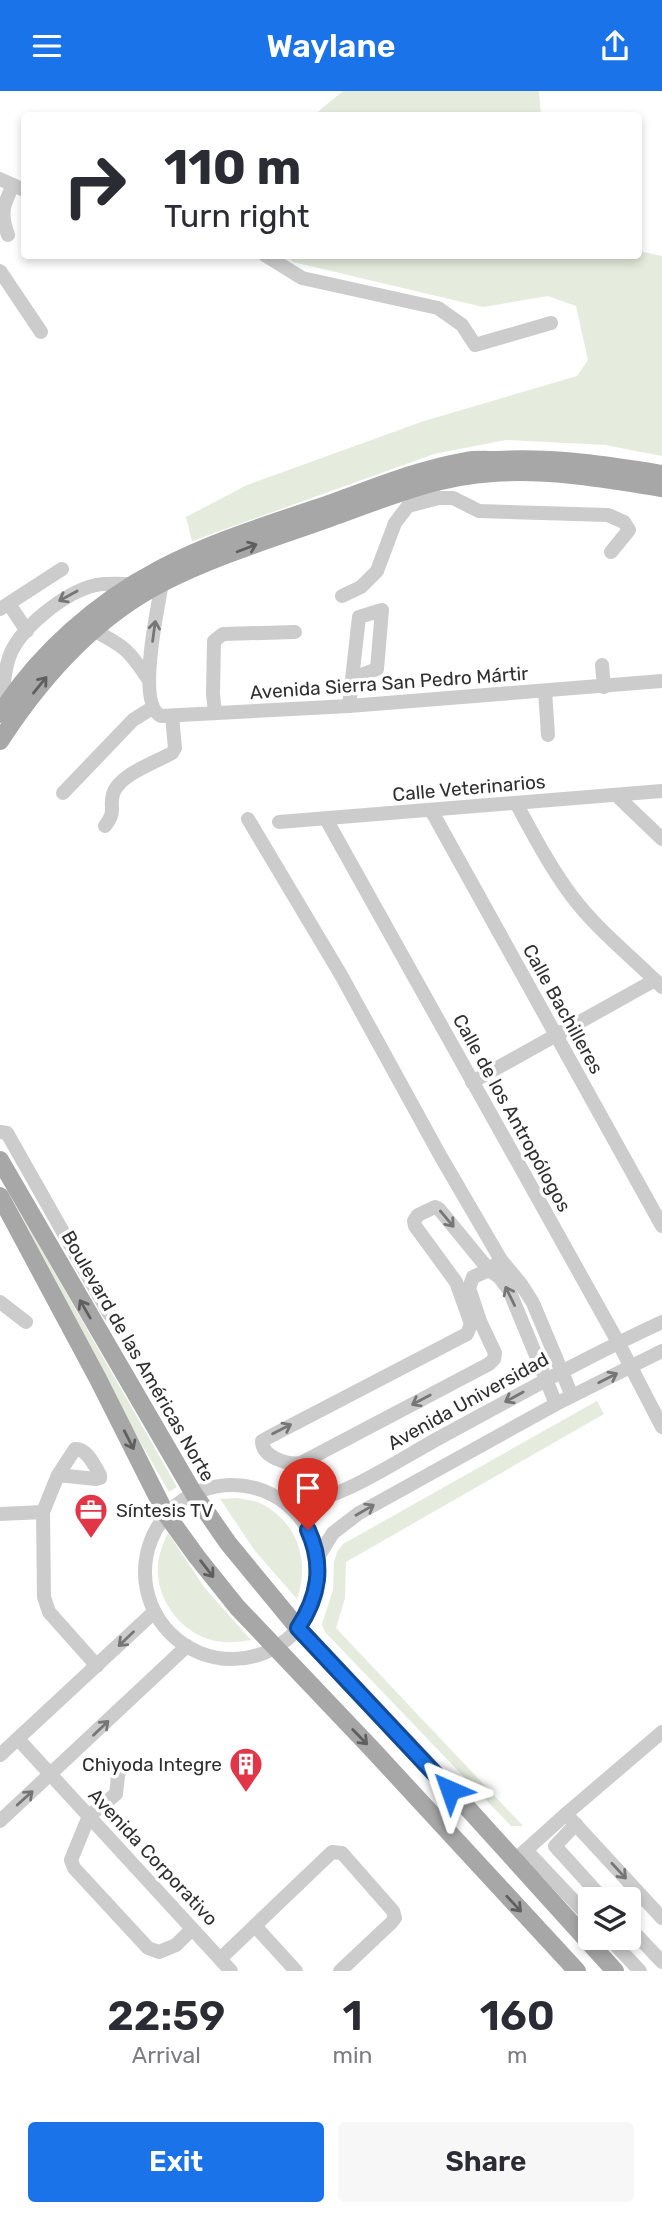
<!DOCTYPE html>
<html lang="en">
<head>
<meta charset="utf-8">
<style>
  body { margin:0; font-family:Rubik,sans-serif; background:#f7f7f7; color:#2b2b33; height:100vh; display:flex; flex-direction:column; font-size:26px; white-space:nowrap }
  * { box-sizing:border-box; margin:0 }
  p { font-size:23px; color:#7c7c81 }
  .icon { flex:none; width:38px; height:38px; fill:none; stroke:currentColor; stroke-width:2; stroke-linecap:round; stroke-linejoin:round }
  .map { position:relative; height:1880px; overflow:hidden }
  .panel { display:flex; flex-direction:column; background:#fff; flex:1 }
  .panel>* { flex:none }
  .guide { position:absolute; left:21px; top:21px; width:621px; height:147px; border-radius:7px; box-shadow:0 4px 10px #0003; background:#fff; color:#2b2b33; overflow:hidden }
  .buttons { position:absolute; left:578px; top:1796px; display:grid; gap:14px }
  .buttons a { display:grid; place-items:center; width:63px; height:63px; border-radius:7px; background:#fff; box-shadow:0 4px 10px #0003; font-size:35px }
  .pin { position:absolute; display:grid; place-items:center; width:60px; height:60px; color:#fff; margin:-72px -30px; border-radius:50% 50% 50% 0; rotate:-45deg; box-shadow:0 0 7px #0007 }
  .pin .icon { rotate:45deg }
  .me { position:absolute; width:77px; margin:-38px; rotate:317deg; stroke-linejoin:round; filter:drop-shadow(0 0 5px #0008) }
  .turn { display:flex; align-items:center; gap:24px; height:147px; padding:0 28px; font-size:32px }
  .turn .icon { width:91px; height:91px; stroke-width:2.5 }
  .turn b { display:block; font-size:49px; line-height:60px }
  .eta { display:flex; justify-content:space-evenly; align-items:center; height:119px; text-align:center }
  .eta b { font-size:42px; font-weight:600; line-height:49px }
  .action { display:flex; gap:14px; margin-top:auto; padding:14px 28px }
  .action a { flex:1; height:80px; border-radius:7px; background:#1a73e8; color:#fff; font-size:28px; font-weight:600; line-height:80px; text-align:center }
  .action a+a { background:#f7f7f7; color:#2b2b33 }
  header { display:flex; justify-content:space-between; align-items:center; height:91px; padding:0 28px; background:#1a73e8; color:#fff; font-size:32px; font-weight:600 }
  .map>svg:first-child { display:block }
  .green { fill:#e5ecdd }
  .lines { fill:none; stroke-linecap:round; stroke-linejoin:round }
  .minor { stroke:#ccc; stroke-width:14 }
  .major { stroke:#a7a7a7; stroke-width:18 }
  .oneway { stroke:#5f5f5f }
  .oneway2 { stroke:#767676 }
  .route-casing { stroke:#114b97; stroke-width:18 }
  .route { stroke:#1a73e8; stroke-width:12 }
  .labels { text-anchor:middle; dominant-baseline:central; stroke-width:7; stroke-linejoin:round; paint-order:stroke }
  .street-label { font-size:19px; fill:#2f2f2f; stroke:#fff }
  .poi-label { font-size:19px; fill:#2f2f2f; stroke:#fff; text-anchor:start }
</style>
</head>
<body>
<header><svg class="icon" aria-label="menu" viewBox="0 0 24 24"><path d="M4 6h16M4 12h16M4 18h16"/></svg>Waylane<svg class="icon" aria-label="share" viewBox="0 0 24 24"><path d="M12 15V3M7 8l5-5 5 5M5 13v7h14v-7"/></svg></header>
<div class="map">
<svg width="662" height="1880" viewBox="0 0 662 1880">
  <rect width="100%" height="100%" fill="#fff"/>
  <!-- green -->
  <g class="green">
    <path d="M343,0H539L541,24H314Z"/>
    <path d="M639,160L662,165V365L605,354L506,349L434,363L192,450L186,426L247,394L424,330L577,285L588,269L576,215L548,205L483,216L293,171L289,165L639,164Z"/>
    <path d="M11,1105L177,1396L169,1401L109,1296Z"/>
    <path d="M597,1310L604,1323L346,1471L345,1507L336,1537L523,1735H511L325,1541L322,1533L333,1499L334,1471L337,1461L343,1453Z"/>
    <path d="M238,1407C245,1409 254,1409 260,1412C298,1431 310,1470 297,1508L255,1460L220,1408Z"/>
    <path d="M168,1442L204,1496L251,1549C238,1551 222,1553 208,1548C174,1537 150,1497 160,1462C162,1455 165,1448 168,1442Z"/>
  </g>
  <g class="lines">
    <!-- minor -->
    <g class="minor">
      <path d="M0,88L24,99"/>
      <path d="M8,144C0,122 3,115 13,94"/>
      <path d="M265,164L302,187L438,217L462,234L475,254L551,232"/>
      <path d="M0,180L41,241"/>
      <path d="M162,492C158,516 136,613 161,625L349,615L662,590"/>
      <path d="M342,505L361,496L377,480L395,432L408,415L439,407H453L479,420L608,424L624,431L629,439L611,461"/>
      <path d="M9,513L27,540"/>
      <path d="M0,518L62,478"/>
      <path d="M93,539C124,555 129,559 148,588"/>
      <path d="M602,574L604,596"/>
      <path d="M545,600L548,644"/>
      <path d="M349,615L359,526L382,519L377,578L353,587"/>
      <path d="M2,619C3,603 3,586 8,570C16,539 65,501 96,494C108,492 122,493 134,493"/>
      <path d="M215,622L213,603L214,550L223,543L295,541"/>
      <path d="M63,702L133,629L152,617"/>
      <path d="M616,704L662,748"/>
      <path d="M516,712C533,743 550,776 571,804C597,839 632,866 662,896"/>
      <path d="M431,719L662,1135"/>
      <path d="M248,728L341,884L441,1066L501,1169L521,1193L533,1212L572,1305"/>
      <path d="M326,728L618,1251L662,1336"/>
      <path d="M279,731L662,700"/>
      <path d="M105,735C117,719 109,718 113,703C118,684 156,671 172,662L175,657L172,625"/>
      <path d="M472,991L655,889"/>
      <path d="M0,1041L7,1042L110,1224"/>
      <path d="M501,1169L489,1179L473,1186L469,1197L480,1230L495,1262L494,1268L489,1273L301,1372C287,1374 262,1366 262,1350L269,1346L467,1243L471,1233L456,1191L415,1135L414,1130L418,1124L435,1116L439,1118L489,1179L499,1186L509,1199L556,1313"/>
      <path d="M0,1211L26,1231"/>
      <path d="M58,1384L96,1388L100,1387V1384C94,1374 87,1357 75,1358L58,1384L43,1421L44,1506L49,1521L97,1575"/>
      <circle cx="232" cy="1481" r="87"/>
      <path d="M290,1416C344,1407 392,1373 439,1347C513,1307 586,1266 662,1231"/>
      <path d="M0,1423L43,1421"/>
      <path d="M318,1466L333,1442L359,1422L556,1313L662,1260"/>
      <path d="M18,1648L231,1880"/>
      <path d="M0,1664L154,1521"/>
      <path d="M121,1676L118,1685L116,1703L89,1725L71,1769L74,1777L148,1857L159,1861L176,1854L192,1838"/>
      <path d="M566,1723L662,1641"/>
      <path d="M0,1730L187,1555"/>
      <path d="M576,1733L555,1755L603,1808"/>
      <path d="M526,1759L590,1827"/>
      <path d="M515,1769L566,1723L662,1827"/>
      <path d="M255,1835L296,1880"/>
      <path d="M628,1835L662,1871"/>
      <path d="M608,1846L640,1880"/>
      <path d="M220,1868L332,1761L342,1762L393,1820L395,1827L391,1832L340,1880"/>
    </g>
    <!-- major -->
    <g class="major">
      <path d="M0,623C39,562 97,511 160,478C213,450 273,432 329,413C374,397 419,378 466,370C476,368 488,369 498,369C553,366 608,374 662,383"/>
      <path d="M0,650C41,587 94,527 162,492C215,465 274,447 330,427C383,408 437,385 493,382C552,378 605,388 662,397"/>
      <path d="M0,1069L194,1403L228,1452L298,1537L463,1712L615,1880"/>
      <path d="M0,1105L98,1288L166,1423L197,1466L237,1516L371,1657L577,1880"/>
    </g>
  </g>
  <!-- one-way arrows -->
  <defs><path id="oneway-shaft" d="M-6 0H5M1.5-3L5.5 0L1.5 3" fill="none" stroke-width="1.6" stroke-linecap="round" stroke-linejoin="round" transform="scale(1.75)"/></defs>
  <g class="oneway">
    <use href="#oneway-shaft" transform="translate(247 457) rotate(-21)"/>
    <use href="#oneway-shaft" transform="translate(40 594) rotate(-51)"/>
    <use href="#oneway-shaft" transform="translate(85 1218) rotate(-120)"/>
    <use href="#oneway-shaft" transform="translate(129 1349) rotate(63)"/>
    <use href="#oneway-shaft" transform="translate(207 1478) rotate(52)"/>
    <use href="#oneway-shaft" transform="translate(360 1646) rotate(46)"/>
    <use href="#oneway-shaft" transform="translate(514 1813) rotate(47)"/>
  </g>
  <g class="oneway2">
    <use href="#oneway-shaft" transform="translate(68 505) rotate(151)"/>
    <use href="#oneway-shaft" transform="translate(154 540) rotate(-82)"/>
    <use href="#oneway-shaft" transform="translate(447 1128) rotate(50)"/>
    <use href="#oneway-shaft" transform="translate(510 1205) rotate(-116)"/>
    <use href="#oneway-shaft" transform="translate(608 1287) rotate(-27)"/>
    <use href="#oneway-shaft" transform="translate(514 1306) rotate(151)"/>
    <use href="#oneway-shaft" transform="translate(421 1309) rotate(152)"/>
    <use href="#oneway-shaft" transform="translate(282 1338) rotate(-27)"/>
    <use href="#oneway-shaft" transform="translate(365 1419) rotate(-30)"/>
    <use href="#oneway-shaft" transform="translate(126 1548) rotate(136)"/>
    <use href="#oneway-shaft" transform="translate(101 1637) rotate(-44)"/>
    <use href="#oneway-shaft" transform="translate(25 1707) rotate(-42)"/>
    <use href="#oneway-shaft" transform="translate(619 1780) rotate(47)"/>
  </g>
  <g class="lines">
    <defs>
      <path id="route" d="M308,1439C324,1474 319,1505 298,1537L450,1699"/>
    </defs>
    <!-- route casing -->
    <use href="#route" class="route-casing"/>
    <!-- route -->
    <use href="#route" class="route"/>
  </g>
  <!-- icons -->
  <defs>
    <symbol id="office-pin" viewBox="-11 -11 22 30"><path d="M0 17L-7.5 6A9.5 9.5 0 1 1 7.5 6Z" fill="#e23548" stroke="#fff"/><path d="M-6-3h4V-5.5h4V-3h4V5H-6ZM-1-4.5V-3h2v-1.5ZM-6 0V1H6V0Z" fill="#fff"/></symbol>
    <symbol id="building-pin" viewBox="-11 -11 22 30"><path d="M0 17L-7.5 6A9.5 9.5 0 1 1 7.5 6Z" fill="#e23548" stroke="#fff"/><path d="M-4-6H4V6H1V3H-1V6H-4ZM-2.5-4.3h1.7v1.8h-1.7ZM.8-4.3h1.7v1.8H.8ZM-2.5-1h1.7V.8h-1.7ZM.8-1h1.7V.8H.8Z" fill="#fff"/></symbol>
  </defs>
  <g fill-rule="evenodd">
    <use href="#office-pin" x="72" y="1400" width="38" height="52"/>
    <use href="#building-pin" x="227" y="1654" width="38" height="52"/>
  </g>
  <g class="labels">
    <!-- street labels -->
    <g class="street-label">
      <text transform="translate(389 592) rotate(-4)">Avenida Sierra San Pedro Mártir</text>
      <text transform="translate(469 697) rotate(-5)">Calle Veterinarios</text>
      <text transform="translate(563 918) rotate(61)">Calle Bachilleres</text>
      <text transform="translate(512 1022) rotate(61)">Calle de los Antropólogos</text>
      <text transform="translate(138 1265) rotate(60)">Boulevard de las Américas Norte</text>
      <text transform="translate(468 1310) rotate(-29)">Avenida Universidad</text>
      <text transform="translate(153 1766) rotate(47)">Avenida Corporativo</text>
    </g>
    <!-- poi labels -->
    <g class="poi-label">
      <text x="116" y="1419">Síntesis TV</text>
      <text x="222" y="1673" text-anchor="end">Chiyoda Integre</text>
    </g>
  </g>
</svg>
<div class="buttons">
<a><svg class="icon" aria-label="layers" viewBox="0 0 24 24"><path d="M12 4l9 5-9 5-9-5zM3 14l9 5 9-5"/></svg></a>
</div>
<div class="pin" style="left:308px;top:1439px;background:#d93025"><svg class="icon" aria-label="arrive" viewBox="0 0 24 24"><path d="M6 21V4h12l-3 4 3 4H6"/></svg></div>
<svg class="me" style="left:450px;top:1699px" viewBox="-20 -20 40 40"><path d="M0-17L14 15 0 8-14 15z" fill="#1a73e8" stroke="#fff" stroke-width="4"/></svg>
<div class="guide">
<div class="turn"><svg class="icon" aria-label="right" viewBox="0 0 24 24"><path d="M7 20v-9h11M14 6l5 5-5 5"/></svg><div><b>110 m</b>Turn right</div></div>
</div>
</div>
<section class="panel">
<div class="eta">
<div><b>22:59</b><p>Arrival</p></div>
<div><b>1</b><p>min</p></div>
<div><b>160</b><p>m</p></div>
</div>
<div class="action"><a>Exit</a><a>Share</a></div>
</section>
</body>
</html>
